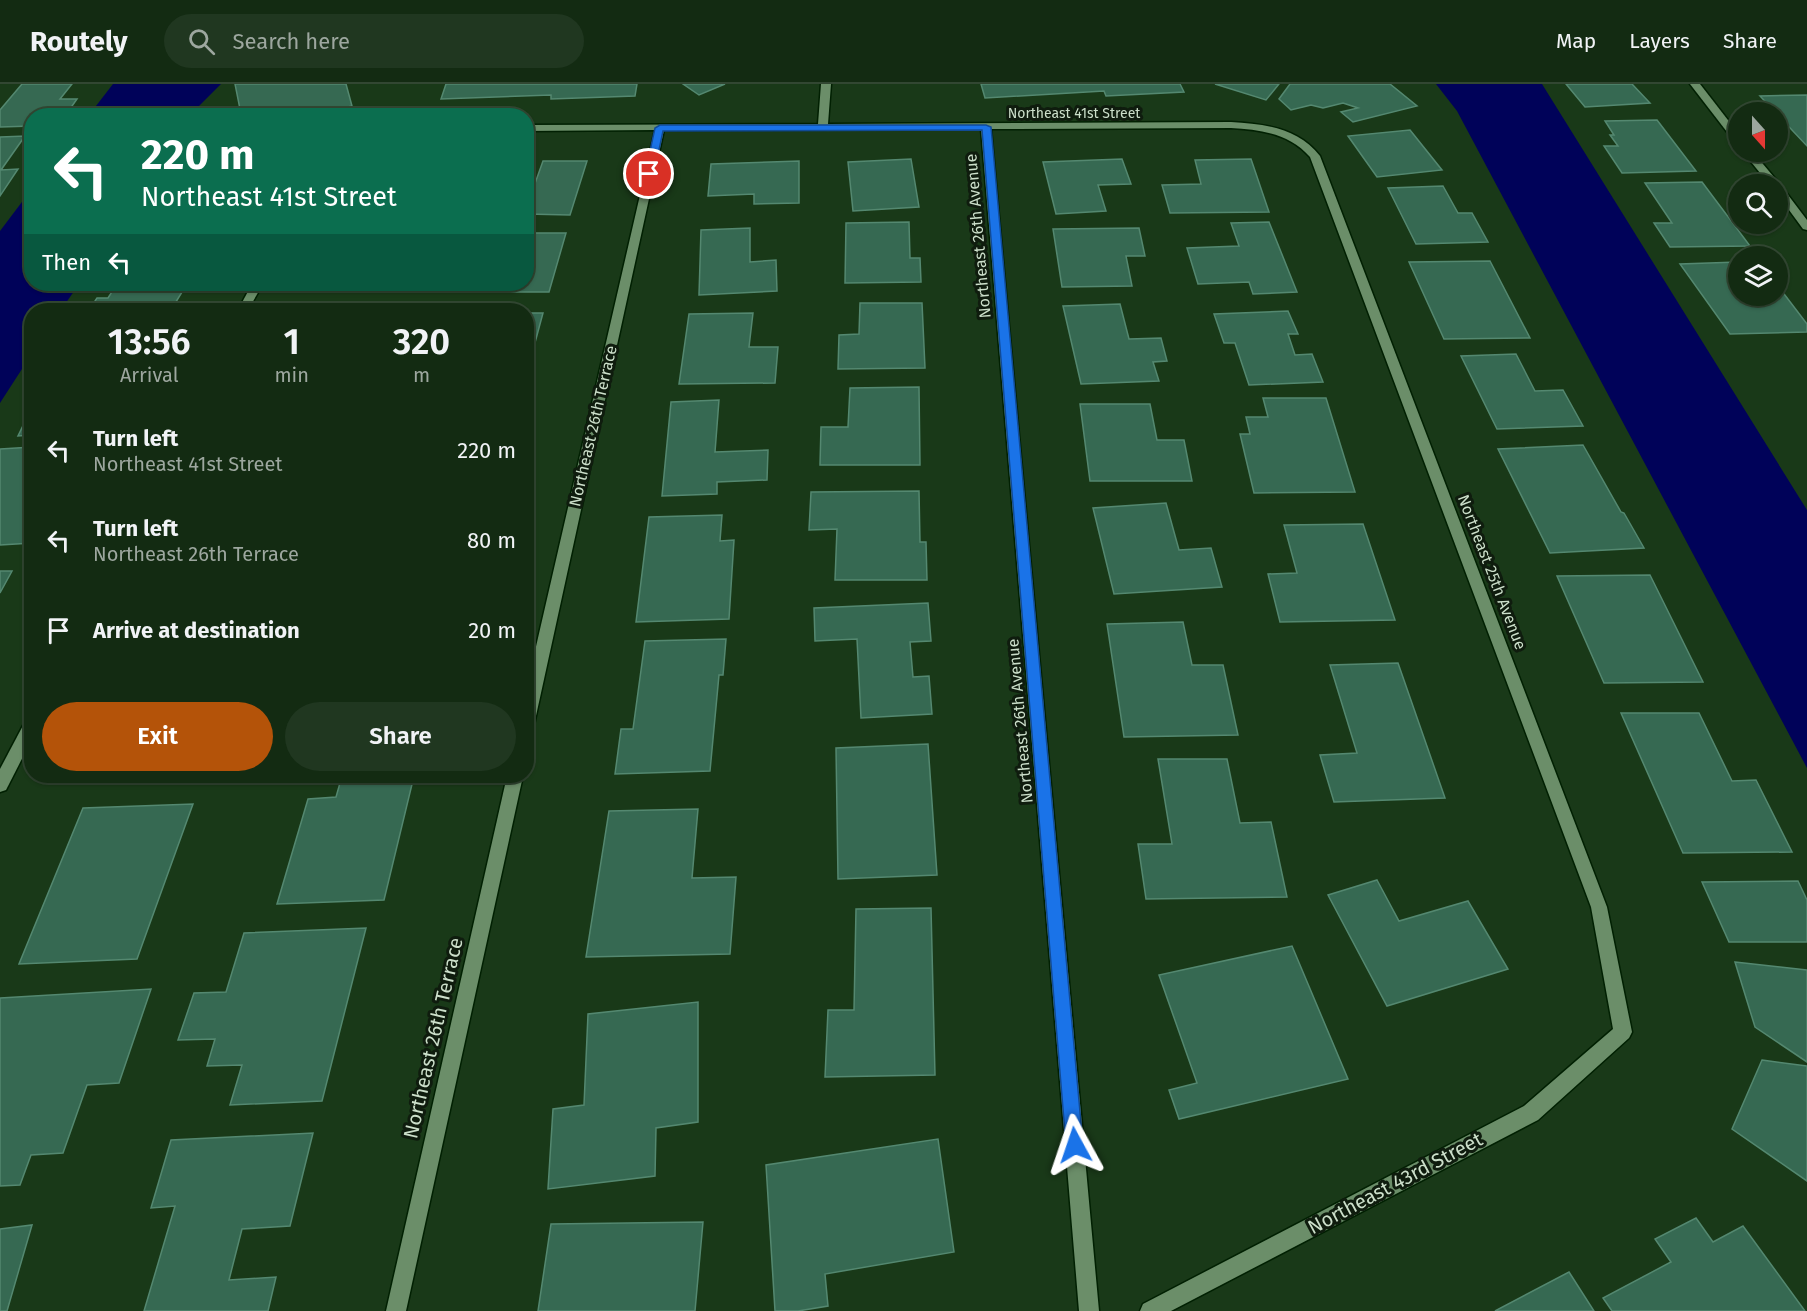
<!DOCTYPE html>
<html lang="en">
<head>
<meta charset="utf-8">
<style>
  body { margin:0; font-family:"Fira Sans",sans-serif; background:#203720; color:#f1f3f6; height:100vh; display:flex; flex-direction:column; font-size:22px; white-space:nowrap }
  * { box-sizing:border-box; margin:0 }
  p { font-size:20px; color:#9da79f }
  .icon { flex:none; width:33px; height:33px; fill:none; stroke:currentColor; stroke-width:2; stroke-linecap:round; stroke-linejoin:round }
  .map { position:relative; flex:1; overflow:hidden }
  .panel { position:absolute; left:24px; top:219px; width:510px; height:480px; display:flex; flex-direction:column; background:#132b12; border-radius:24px; box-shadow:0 2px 4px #0004,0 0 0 2px #324732 }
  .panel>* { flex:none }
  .top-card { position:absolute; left:24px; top:24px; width:510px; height:183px; border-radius:24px; box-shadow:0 2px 4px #0004,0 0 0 2px #324732; background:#0b6e4f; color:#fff; overflow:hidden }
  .needle { width:39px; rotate:159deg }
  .fabs { position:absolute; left:1728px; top:18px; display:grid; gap:12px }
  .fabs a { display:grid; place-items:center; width:60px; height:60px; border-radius:50%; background:#132b12; box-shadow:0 2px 4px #0004,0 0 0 2px #324732; font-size:30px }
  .pin { position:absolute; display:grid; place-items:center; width:51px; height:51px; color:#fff; margin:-26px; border:3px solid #fff; border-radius:50%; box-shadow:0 2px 6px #0007 }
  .me { position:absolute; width:66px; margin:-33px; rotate:355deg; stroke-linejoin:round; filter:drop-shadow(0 0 4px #0008) }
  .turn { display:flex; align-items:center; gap:21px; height:126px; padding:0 18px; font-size:27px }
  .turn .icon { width:78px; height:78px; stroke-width:2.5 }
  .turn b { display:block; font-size:42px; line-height:51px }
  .then { display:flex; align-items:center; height:57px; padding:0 18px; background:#0003; gap:12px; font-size:22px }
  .eta { display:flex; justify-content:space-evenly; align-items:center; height:102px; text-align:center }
  .eta b { font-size:36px; font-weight:600; line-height:42px }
  .cta { display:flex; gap:12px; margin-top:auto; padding:12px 18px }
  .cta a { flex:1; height:69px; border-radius:36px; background:#b45309; color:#fff; font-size:24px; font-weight:600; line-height:69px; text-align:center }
  .cta a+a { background:#203720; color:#f1f3f6 }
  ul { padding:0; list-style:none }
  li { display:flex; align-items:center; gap:18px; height:90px; padding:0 18px }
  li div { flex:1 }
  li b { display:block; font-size:22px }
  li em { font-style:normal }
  header { display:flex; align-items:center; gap:36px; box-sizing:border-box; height:84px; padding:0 30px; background:#132b12; border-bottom:2px solid #324732 }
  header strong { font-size:28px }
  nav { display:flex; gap:33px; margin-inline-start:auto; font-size:21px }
  .search { width:420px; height:54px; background:#203720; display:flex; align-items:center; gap:15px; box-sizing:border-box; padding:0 21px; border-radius:33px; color:#9da79f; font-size:22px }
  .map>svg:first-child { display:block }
  .water { fill:#000259 }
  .building { fill:#366952; stroke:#548870; stroke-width:1.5 }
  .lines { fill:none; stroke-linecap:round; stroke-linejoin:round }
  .minor-casing { stroke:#012002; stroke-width:3 }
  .minor { fill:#6b8e69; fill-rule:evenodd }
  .route { fill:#1a73e8; stroke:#114b97; stroke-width:1.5 }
  .labels { text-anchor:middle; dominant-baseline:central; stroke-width:6; stroke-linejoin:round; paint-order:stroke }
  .far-street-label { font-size:14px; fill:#ccdfca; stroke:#0f1c0e }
  .street-label { font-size:16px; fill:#ccdfca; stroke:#0f1c0e }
  .near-street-label { font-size:20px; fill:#ccdfca; stroke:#0f1c0e }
</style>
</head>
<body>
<header>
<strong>Routely</strong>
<div class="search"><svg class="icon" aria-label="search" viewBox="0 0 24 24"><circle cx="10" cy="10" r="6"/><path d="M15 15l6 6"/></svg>Search here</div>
<nav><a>Map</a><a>Layers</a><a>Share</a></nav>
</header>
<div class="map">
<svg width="1807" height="1227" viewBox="0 0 1807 1227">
  <rect width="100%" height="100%" fill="#193918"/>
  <!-- water -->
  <g class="water">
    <path d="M113,0H221L190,31H89Z"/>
    <path d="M1436,0H1542L1807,426V684L1457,27Z"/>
    <path d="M31,106L32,200H79L61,226H32L31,271L0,319V147Z"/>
  </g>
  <!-- building -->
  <g class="building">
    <path d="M22,0H72L60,15H77L65,32H32V42L0,43V26Z"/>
    <path d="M235,0H346L352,22L309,32H303L301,25L274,32H267L266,25L241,30Z"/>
    <path d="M446,0H637L635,12L551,15V11L441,15Z"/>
    <path d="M683,0H725L699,11Z"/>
    <path d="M981,0H1180L1184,8L1106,12L1104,7L985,14Z"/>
    <path d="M1215,0H1279L1266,16Z"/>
    <path d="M1290,0H1390L1417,22L1353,38L1341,28L1358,24L1343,19L1323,24L1311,21L1291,26L1279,15Z"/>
    <path d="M1566,0H1632L1650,19L1585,23Z"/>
    <path d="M1807,11V62L1760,12Z"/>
    <path d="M1657,36L1696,87L1622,89L1604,62H1618L1610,51H1614L1605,37Z"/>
    <path d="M1410,46L1442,86L1377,93L1348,52Z"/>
    <path d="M25,52L1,86L18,85L0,112V53Z"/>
    <path d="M911,75L919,123L853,127L848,78Z"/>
    <path d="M1122,75L1131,100L1098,101L1106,127L1056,130L1043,78Z"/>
    <path d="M1251,75L1269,128L1170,129L1162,101L1201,100L1195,76Z"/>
    <path d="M543,77H587L570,131L526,130V105H533Z"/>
    <path d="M799,77V119L754,120V110L708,112L711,80Z"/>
    <path d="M1702,98L1750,162L1670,163L1654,139H1672L1645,99Z"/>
    <path d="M1443,102L1458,129H1472L1488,158L1416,160L1388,104Z"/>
    <path d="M909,138L910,174H920L921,198L845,199L846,139Z"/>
    <path d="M1269,138L1297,208L1253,210L1249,198L1198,200L1187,164L1239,162L1231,139Z"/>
    <path d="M750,144V178L776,176L777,207L699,211L701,146Z"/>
    <path d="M1139,144L1145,172H1126L1132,202L1062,203L1053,145Z"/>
    <path d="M526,149H566L549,208H462L465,200H526Z"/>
    <path d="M1490,177L1530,254L1444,255L1409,178Z"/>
    <path d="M1738,178V212H1778V202L1807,240V248L1730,250L1680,180Z"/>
    <path d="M117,200H187L171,226H89L97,214H108Z"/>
    <path d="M327,200H420L417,207L323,208Z"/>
    <path d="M860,219H922L925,284L838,285L839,251L859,250Z"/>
    <path d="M1120,220L1129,255L1161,254L1167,277L1153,278L1159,297L1081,300L1063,222Z"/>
    <path d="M1288,227L1298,250H1288L1295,271L1312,270L1323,298L1249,301L1235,259H1224L1214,230Z"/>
    <path d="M526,229H543L526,292Z"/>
    <path d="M753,229L749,263H778L775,299L679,300L689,230Z"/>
    <path d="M1516,270L1535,307L1563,306L1583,342L1497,345L1461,272Z"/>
    <path d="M919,303L920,381H820L821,343H848L850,304Z"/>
    <path d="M1263,314H1326L1355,408L1254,409L1240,350H1250L1246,333H1268Z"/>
    <path d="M719,316L715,368L768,366L767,396L717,398V410L662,412L671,318Z"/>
    <path d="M1080,320H1150L1157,356H1184L1192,397H1090Z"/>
    <path d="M32,323V351L18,352Z"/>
    <path d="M1583,361L1621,428L1624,429L1644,464L1550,469L1498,365Z"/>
    <path d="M32,363V459L0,461V365Z"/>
    <path d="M919,407L920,458H926L927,496H835L837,445L809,446L811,408Z"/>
    <path d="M1166,419L1179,466L1211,464L1222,503L1114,510L1093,424Z"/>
    <path d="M722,431L720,457L734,456L729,535L636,538L649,433Z"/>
    <path d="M1363,440L1395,536L1280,538L1268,490L1297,489L1284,441Z"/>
    <path d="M0,487H12L0,509Z"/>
    <path d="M1650,491L1703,598L1604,599L1557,492Z"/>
    <path d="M928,519L931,557L910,558L913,593L929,592L932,630L861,634L857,555L815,557L814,524Z"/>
    <path d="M1183,538L1192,581H1223L1238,651L1124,653L1107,540Z"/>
    <path d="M726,555L723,591H719L710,687L615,690L621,645H633L645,557Z"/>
    <path d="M1398,579L1445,714L1334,718L1320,671L1357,669L1330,581Z"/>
    <path d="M1621,629H1699L1732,697L1756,696L1792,768L1683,769Z"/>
    <path d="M928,660L937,791L838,795L836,664Z"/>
    <path d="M1158,675H1227L1240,739L1271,738L1287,813L1146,815L1138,760H1172Z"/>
    <path d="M342,692H414L384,816L277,820L308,715L336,713Z"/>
    <path d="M193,720L137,875L19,880L83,724Z"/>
    <path d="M698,725L692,794L736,793L730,870L586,873L609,727Z"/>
    <path d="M1377,796L1399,837L1468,817L1508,885L1387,922L1328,811Z"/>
    <path d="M1798,797L1807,816V858H1729L1702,798Z"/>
    <path d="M931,824L935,991L825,993L828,926H854L856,825Z"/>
    <path d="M366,844L322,1017L230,1021L242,981L207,982L215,955L178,956L194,909L226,908L244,849Z"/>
    <path d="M1292,862L1348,995L1179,1035L1169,1006L1197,999L1159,891Z"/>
    <path d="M1735,878L1807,886V978L1755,943Z"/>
    <path d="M151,905L119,999L87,1001L63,1069L31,1071L20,1101L0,1102V914Z"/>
    <path d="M698,918V1038L656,1044L655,1092L548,1105L553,1025L584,1021L588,930Z"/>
    <path d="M1762,976L1807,982V1097L1732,1045Z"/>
    <path d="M313,1049L290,1142L242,1145L229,1196L276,1193L268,1227H144L175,1122L151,1124L171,1056Z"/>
    <path d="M938,1055L954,1168L825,1190L828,1222L798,1227H775L766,1081Z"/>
    <path d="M1696,1134L1713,1158L1743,1142L1805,1227H1612L1603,1214L1671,1178L1655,1155Z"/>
    <path d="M703,1138L695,1227H538L551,1140Z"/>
    <path d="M32,1141L7,1227H0V1145Z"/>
    <path d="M1569,1188L1594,1227H1495Z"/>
  </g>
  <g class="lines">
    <defs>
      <g id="minor">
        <path d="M821,0H831L828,40L1231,38C1265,40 1298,44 1320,72L1607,823L1632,948L1629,954L1538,1036L1171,1227H1140L1143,1220L1524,1022L1613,945L1591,823L1310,73C1289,49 1261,46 1231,44L991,45L1099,1227H1079L981,45L664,46L534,641L531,646L526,647V606L655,46L526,47V41L818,40Z"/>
        <path d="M1690,0H1700L1738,49V58L1734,57Z"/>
        <path d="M1743,68H1753L1778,98V102L1782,103L1807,136V146L1803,145L1778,111V100H1769Z"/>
        <path d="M252,200H263L248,226H238Z"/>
        <path d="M32,633V655L6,706L0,708V685L27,634Z"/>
        <path d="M507,692H523L406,1227H386Z"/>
      </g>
    </defs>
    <!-- minor casing -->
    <use href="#minor" class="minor-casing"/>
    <!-- minor -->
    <use href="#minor" class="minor"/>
  </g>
  <!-- route -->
  <path class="route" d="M660,41H986L991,43L1083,1061L1081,1067L1075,1070L1068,1067L1066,1061L982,46L663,47L654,90L649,93L645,90L655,44Z"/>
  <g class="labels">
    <!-- far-street labels -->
    <g class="far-street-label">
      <text x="1074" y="29">Northeast 41st Street</text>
    </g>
    <!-- street labels -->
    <g class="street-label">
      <text transform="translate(978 152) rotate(-95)">Northeast 26th Avenue</text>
      <text transform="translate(593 342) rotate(-77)">Northeast 26th Terrace</text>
      <text transform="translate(1492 488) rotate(69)">Northeast 25th Avenue</text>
      <text transform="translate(1020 637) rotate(-95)">Northeast 26th Avenue</text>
    </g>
    <!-- near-street labels -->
    <g class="near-street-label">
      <text transform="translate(433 954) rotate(-77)">Northeast 26th Terrace</text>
      <text transform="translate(1395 1099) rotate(-28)">Northeast 43rd Street</text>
    </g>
  </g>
</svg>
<div class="fabs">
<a><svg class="needle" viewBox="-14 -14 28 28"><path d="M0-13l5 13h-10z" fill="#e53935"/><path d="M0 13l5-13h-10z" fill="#9da79f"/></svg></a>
<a><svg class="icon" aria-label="search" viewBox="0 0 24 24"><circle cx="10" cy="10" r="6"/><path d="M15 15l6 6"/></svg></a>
<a><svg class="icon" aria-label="layers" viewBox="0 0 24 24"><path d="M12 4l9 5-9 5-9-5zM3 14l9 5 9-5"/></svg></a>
</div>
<div class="pin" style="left:649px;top:90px;background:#d93025"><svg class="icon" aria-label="arrive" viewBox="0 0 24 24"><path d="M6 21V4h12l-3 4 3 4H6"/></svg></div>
<svg class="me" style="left:1075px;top:1061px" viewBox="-20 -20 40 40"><path d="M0-17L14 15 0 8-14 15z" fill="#1a73e8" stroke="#fff" stroke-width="4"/></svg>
<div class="top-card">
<div class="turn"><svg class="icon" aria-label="left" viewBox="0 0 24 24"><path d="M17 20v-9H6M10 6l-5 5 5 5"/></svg><div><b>220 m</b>Northeast 41st Street</div></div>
<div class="then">Then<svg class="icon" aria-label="left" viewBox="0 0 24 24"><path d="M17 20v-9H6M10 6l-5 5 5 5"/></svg></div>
</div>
<section class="panel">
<div class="eta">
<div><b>13:56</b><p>Arrival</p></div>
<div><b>1</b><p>min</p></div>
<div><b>320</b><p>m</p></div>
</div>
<ul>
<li><svg class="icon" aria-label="left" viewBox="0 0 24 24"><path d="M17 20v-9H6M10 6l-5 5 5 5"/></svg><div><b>Turn left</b><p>Northeast 41st Street</p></div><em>220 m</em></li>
<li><svg class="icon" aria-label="left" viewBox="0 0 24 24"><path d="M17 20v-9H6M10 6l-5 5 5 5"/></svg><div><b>Turn left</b><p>Northeast 26th Terrace</p></div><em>80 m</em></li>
<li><svg class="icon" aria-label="arrive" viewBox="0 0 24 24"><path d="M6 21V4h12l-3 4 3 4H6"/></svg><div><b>Arrive at destination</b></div><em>20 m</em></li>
</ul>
<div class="cta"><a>Exit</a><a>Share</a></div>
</section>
</div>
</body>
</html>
